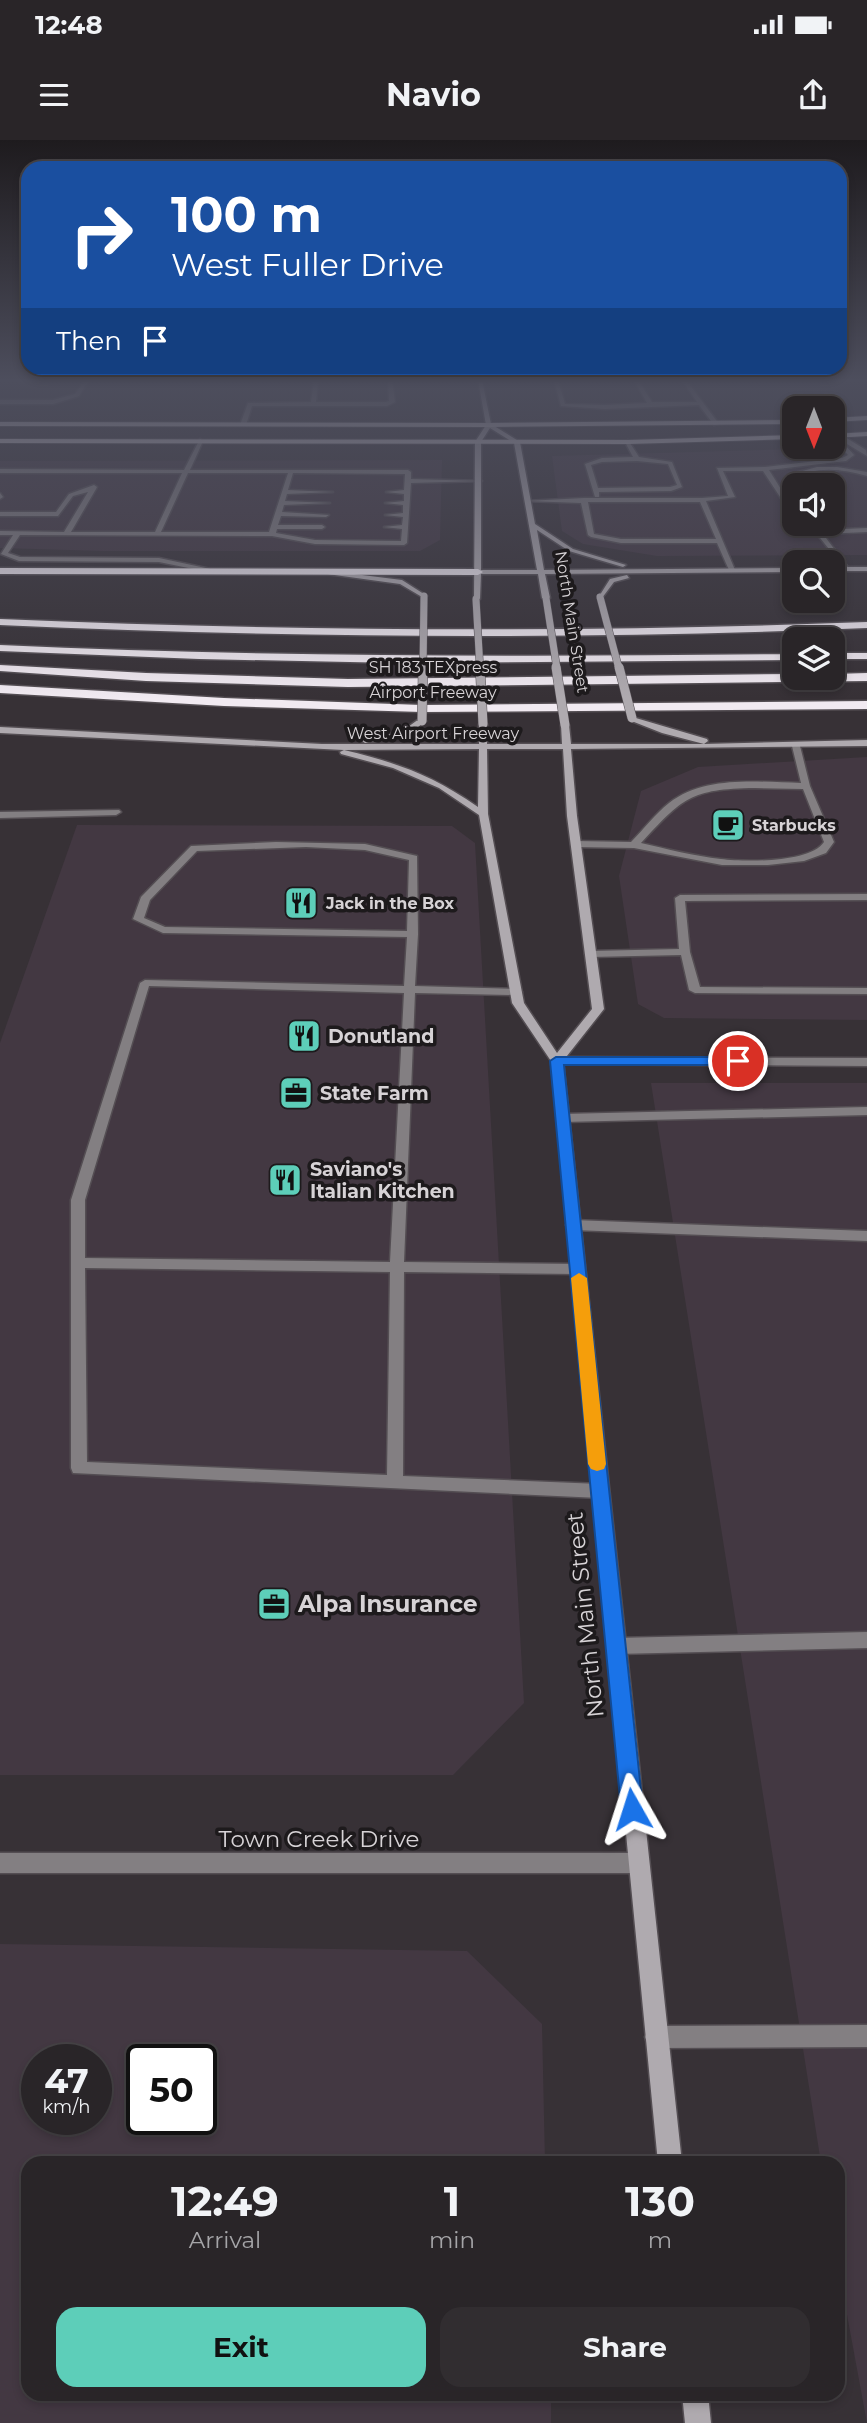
<!DOCTYPE html>
<html lang="en">
<head>
<meta charset="utf-8">
<style>
  body { margin:0; font-family:Montserrat,sans-serif; background:#312d30; color:#f1f3f6; height:100vh; display:flex; flex-direction:column; font-size:26px; white-space:nowrap }
  * { box-sizing:border-box; margin:0 }
  p { font-size:23px; color:#a5a5a8 }
  .icon { flex:none; width:38px; height:38px; fill:none; stroke:currentColor; stroke-width:2; stroke-linecap:round; stroke-linejoin:round }
  .map { position:relative; flex:1; overflow:hidden }
  .sheet { position:absolute; left:21px; top:2016px; width:824px; height:245px; display:flex; flex-direction:column; background:#292528; border-radius:21px; box-shadow:0 4px 10px #0003,0 0 0 2px #454245 }
  .sheet>* { flex:none }
  .banner { position:absolute; left:21px; top:21px; width:826px; height:214px; border-radius:21px; box-shadow:0 4px 10px #0003,0 0 0 2px #454245; background:#1a4fa0; color:#fff; overflow:hidden }
  .needle { width:46px; rotate:180deg }
  .buttons { position:absolute; left:782px; top:256px; display:grid; gap:14px }
  .buttons a { display:grid; place-items:center; width:63px; height:63px; border-radius:14px; background:#292528; box-shadow:0 4px 10px #0003,0 0 0 2px #454245; font-size:35px }
  .speed { position:absolute; left:21px; top:1904px; display:flex; gap:14px; font-size:35px; font-weight:700; text-align:center }
  .speed>* { display:grid; place-content:center; width:91px; height:91px; border-radius:50%; background:#292528; box-shadow:0 4px 10px #0003,0 0 0 2px #454245; line-height:1 }
  .speed small { font-size:18px; font-weight:400 }
  .speed .limit { border:4px solid #111; border-radius:10px; background:#fff; color:#111 }
  .pin { position:absolute; display:grid; place-items:center; width:60px; height:60px; color:#fff; margin:-30px; border:4px solid #fff; border-radius:50%; box-shadow:0 2px 7px #0007 }
  .me { position:absolute; width:77px; margin:-38px; rotate:354deg; stroke-linejoin:round; filter:drop-shadow(0 0 5px #0008) }
  .turn { display:flex; align-items:center; gap:24px; height:147px; padding:0 35px; font-size:32px }
  .turn .icon { width:91px; height:91px; stroke-width:2.5 }
  .turn b { display:block; font-size:49px; line-height:60px }
  .then { display:flex; align-items:center; height:66px; padding:0 35px; background:#0003; gap:14px; font-size:26px }
  .eta { display:flex; justify-content:space-evenly; align-items:center; height:119px; text-align:center }
  .eta b { font-size:42px; font-weight:700; line-height:49px }
  .action { display:flex; gap:14px; margin-top:auto; padding:14px 35px }
  .action a { flex:1; height:80px; border-radius:21px; background:#5dceb9; color:#111; font-size:28px; font-weight:700; line-height:80px; text-align:center }
  .action a+a { background:#312d30; color:#f1f3f6 }
  .status { display:flex; justify-content:space-between; align-items:center; height:49px; padding:0 35px; background:#292528; direction:ltr }
  .status svg { height:19px; fill:currentColor }
  header { display:flex; justify-content:space-between; align-items:center; height:91px; padding:0 35px; background:#292528; font-size:32px; font-weight:700 }
  .map>svg:first-child { display:block }
  .built { fill:#433842; fill-rule:evenodd }
  .lines { fill:none; stroke-linecap:round; stroke-linejoin:round }
  .lane-casing { stroke:#544e53; stroke-width:3 }
  .street-casing { stroke:#544e53; stroke-width:3 }
  .secondary-casing { stroke:#544e53; stroke-width:3 }
  .primary-casing { stroke:#544e53; stroke-width:2 }
  .highway-casing { stroke:#544e53; stroke-width:3 }
  .lane { fill:#837f82; fill-rule:evenodd }
  .street { fill:#837f82; fill-rule:evenodd }
  .secondary { fill:#afaaaf; fill-rule:evenodd }
  .primary { fill:#d2ccd1; fill-rule:evenodd }
  .highway { fill:#f1eaf1; fill-rule:evenodd }
  .secondary-bridge-far1-casing { stroke:#544e53; stroke-width:8; stroke-linecap:butt }
  .secondary-bridge-casing { stroke:#544e53; stroke-width:10; stroke-linecap:butt }
  .secondary-bridge-far1 { stroke:#afaaaf; stroke-width:7 }
  .secondary-bridge { stroke:#afaaaf; stroke-width:9 }
  .route { fill:#1a73e8; stroke:#114b97; stroke-width:2 }
  .slow { fill:#f59e0b }
  .labels { text-anchor:middle; dominant-baseline:central; stroke-width:7; stroke-linejoin:round; paint-order:stroke }
  .far-street-label { font-size:16px; fill:#d7d3d6; stroke:#1d1a1c }
  .far-poi-label { font-size:16px; font-weight:bold; fill:#d7d3d6; stroke:#1d1a1c; text-anchor:start }
  .poi-label { font-size:19px; font-weight:bold; fill:#d7d3d6; stroke:#1d1a1c; text-anchor:start }
  .near-poi-label { font-size:23px; font-weight:bold; fill:#d7d3d6; stroke:#1d1a1c; text-anchor:start }
  .near-street-label { font-size:23px; fill:#d7d3d6; stroke:#1d1a1c }
</style>
</head>
<body>
<div class="status"><b>12:48</b><svg viewBox="0 0 49 12"><path d="M0 12V9h3v3zM5 12V6h3v6zM10 12V3h3v9zM15 12V0h3v12zM26 1h20v11H26zM47 4h2v5h-2z"/></svg></div>
<header><svg class="icon" aria-label="menu" viewBox="0 0 24 24"><path d="M4 6h16M4 12h16M4 18h16"/></svg>Navio<svg class="icon" aria-label="share" viewBox="0 0 24 24"><path d="M12 15V3M7 8l5-5 5 5M5 13v7h14v-7"/></svg></header>
<div class="map">
<svg width="867" height="2283" viewBox="0 0 867 2283">
  <rect width="100%" height="100%" fill="#373136"/>
  <!-- built -->
  <g class="built">
    <path d="M867,307V415L657,416L583,404L562,391L552,316ZM794,345H833V383H794Z"/>
    <path d="M442,320L440,400L420,411H103L0,408V321Z"/>
    <path d="M867,617V880L664,878L638,864L619,736L641,651L698,627Z"/>
    <path d="M77,685L452,686L475,703L524,1563L453,1635H0V903Z"/>
    <path d="M651,943H867V2283L838,2126V2023H821Z"/>
    <path d="M0,1804L467,1811L542,1884L545,2023H28V2254H551V2283H0ZM37,1920H96V1979H37ZM142,1920H201V1979H142Z"/>
  </g>
  <g class="lines">
    <defs>
      <g id="lane">
        <path d="M85,240H89L79,256L53,264H0V260H53L75,254Z"/>
        <path d="M314,240H318L316,262H386L389,261L388,240H392L395,262L387,266H252L246,285H240L248,263L311,262Z"/>
        <path d="M554,240H558L565,264L605,265L647,263L634,240H638L652,262H697L682,240H686L719,284L714,285L699,265L605,269L561,266Z"/>
        <path d="M840,294L866,310L867,316L847,304L846,306L854,315L846,321L769,330L794,370V376L792,375L763,331H723L735,357L706,361L735,430L732,432L729,430L717,403H621L591,397L588,395L581,363L526,361L584,358H702L728,356L717,328L765,327L842,318L848,315L840,306L844,302L837,296ZM588,362H700L716,399H621L594,394Z"/>
        <path d="M200,299L203,301L190,330H408L411,332V339L482,341L411,343L407,403L404,405L315,404L272,396L20,395L8,413L20,417L159,418L215,430L213,433L159,422L19,421L1,414L13,395H0V391L64,392L88,352L73,356L58,376H0V372H56L69,354L94,345L97,347L96,349L71,392H155L182,333H0V329L184,330ZM188,333H288L269,392H161ZM293,333L405,334L404,350L386,352L404,354V361L385,363L403,365V373L385,375L403,377L402,385L384,387L402,389L401,401L315,400L276,393L277,389H322L325,387L322,385H278L281,376L326,377L329,375L282,372L284,365L330,363L285,361L287,354L333,352L288,350Z"/>
        <path d="M628,300L639,317L672,322L682,347L671,351L599,352V357H595L585,324L602,318L633,317L625,302ZM637,321L668,324L677,345L670,347L598,348L591,325L602,322Z"/>
        <path d="M817,327H837L867,332V336C842,329 815,325 792,340L794,354L792,353L787,338L795,333Z"/>
        <path d="M0,353L3,357L0,359Z"/>
        <path d="M797,383H803L805,387L814,389V386H818L820,390L867,388V392L823,394L850,430H846L816,393L801,389Z"/>
        <path d="M796,603L800,606L810,646L834,702L826,713L804,721L768,725H722L634,708L576,707L571,704L576,701L631,702C644,689 655,674 669,663C705,635 758,642 801,643L792,606ZM755,648L803,649L824,702C810,723 745,722 721,719C694,716 667,709 641,703C683,658 690,649 755,648Z"/>
        <path d="M276,702L365,704L417,716L418,794L415,846L516,849L522,852L516,855L415,853L404,1122L578,1124L585,1129L578,1134L404,1132L403,1336L600,1344L606,1346L608,1351L606,1356L600,1358L73,1333L71,1328V1060L140,843L145,840L404,846L407,797L163,793L133,779L141,757L191,706ZM306,707L365,710L409,720L407,791L165,787L144,778L150,760L197,711ZM149,846L404,853L390,1122L85,1118V1060ZM85,1128L390,1132L387,1335L87,1322Z"/>
        <path d="M867,754V760L685,761L690,812L700,847L867,848V854L695,853L689,850L681,815L590,817L585,814L590,811L679,809L675,758L680,755Z"/>
        <path d="M867,967V975L563,982L557,978L563,974Z"/>
        <path d="M573,1080L867,1091V1101L573,1090L566,1085Z"/>
        <path d="M867,1492V1508L616,1514L610,1512L607,1506L610,1500L616,1498Z"/>
        <path d="M867,1885V1907L656,1908L648,1905L645,1897L648,1889L656,1886Z"/>
      </g>
      <g id="street">
        <path d="M119,670L121,672L116,675L0,678V672Z"/>
        <path d="M557,917L867,918V926L553,924V918Z"/>
        <path d="M0,1713H638L645,1716L648,1723L645,1730L638,1733H0Z"/>
      </g>
      <g id="secondary">
        <path d="M478,240H482L491,284L520,302L535,384L573,409L626,425L623,427L569,411L537,390L544,430L794,428V432L545,434L550,458L546,460L542,458L538,434H481L480,459L474,460L475,302L486,285ZM490,288L514,303L537,430H481V302Z"/>
        <rect x="833" y="427" width="34" height="4"/>
        <path d="M322,430L402,440L427,456L422,457L400,444L320,433Z"/>
        <path d="M627,435L629,438L614,442L602,458H598L610,439Z"/>
        <path d="M629,576L707,599L708,601L704,604L867,600V606L571,609L577,676L604,869L563,921L682,2023H658L551,921L512,863L479,675L439,648L393,628L341,614L340,612L344,610L0,593V587L322,604H479V584L483,582L487,584V604H562L561,585L565,583L569,585L571,604H704L662,593L629,580ZM479,609L478,667C432,635 398,623 344,610ZM487,609H563L567,676L592,869L557,913L524,863L488,674Z"/>
        <path d="M419,579L426,581L406,596L365,603L361,600L401,592Z"/>
        <path d="M682,2254H708L711,2283H685Z"/>
      </g>
      <g id="primary">
        <path d="M867,276V280L833,282V278Z"/>
        <path d="M794,280V284L489,287L0,286V282L489,283Z"/>
        <path d="M867,292V296L833,298V294Z"/>
        <path d="M794,295V299L628,304L0,303V299L628,300Z"/>
      </g>
      <g id="highway">
        <path d="M0,428L478,429L483,432L478,435L0,434Z"/>
        <path d="M0,479C289,491 578,493 867,482V488C578,500 289,498 0,485Z"/>
        <path d="M0,505C265,517 529,517 794,514V520L397,523L199,519L0,511Z"/>
        <rect x="833" y="513" width="34" height="6"/>
        <path d="M0,525L146,533L348,539L794,534V537H833V534L867,533V541L348,547L146,541L0,531Z"/>
        <path d="M0,545L224,558L422,565L867,561V569L422,572L224,566L0,553Z"/>
      </g>
    </defs>
    <!-- lane casing -->
    <use href="#lane" class="lane-casing"/>
    <!-- street casing -->
    <use href="#street" class="street-casing"/>
    <!-- secondary casing -->
    <use href="#secondary" class="secondary-casing"/>
    <!-- primary casing -->
    <use href="#primary" class="primary-casing"/>
    <!-- highway casing -->
    <use href="#highway" class="highway-casing"/>
    <!-- lane -->
    <use href="#lane" class="lane"/>
    <!-- street -->
    <use href="#street" class="street"/>
    <!-- secondary -->
    <use href="#secondary" class="secondary"/>
    <!-- primary -->
    <use href="#primary" class="primary"/>
    <!-- highway -->
    <use href="#highway" class="highway"/>
    <defs>
      <g id="secondary-bridge-far1">
        <path d="M600,457L619,529"/>
        <path d="M546,458L557,529"/>
        <path d="M476,459L480,529"/>
        <path d="M423,529L424,456"/>
      </g>
      <g id="secondary-bridge">
        <path d="M480,527L483,584"/>
        <path d="M556,527L565,585"/>
        <path d="M619,527L632,578"/>
        <path d="M422,581L423,527"/>
      </g>
    </defs>
    <!-- secondary-bridge-far1 casing -->
    <use href="#secondary-bridge-far1" class="secondary-bridge-far1-casing"/>
    <!-- secondary-bridge casing -->
    <use href="#secondary-bridge" class="secondary-bridge-casing"/>
    <!-- secondary-bridge-far1 -->
    <use href="#secondary-bridge-far1" class="secondary-bridge-far1"/>
    <!-- secondary-bridge -->
    <use href="#secondary-bridge" class="secondary-bridge"/>
  </g>
  <!-- sky -->
  <linearGradient id="sky" x2="0" y2="1"><stop stop-color="#1e1b1e"/><stop offset="0.43" stop-color="#4d4e5d"/><stop offset="1" stop-color="#4d4e5d" stop-opacity="0"/></linearGradient>
  <rect width="867" height="559" fill="url(#sky)"/>
  <!-- route -->
  <path class="route" d="M556,917H738L744,921L738,925H564L643,1669L640,1677L632,1680L625,1677L621,1669L550,921Z"/>
  <!-- slow -->
  <path class="slow" d="M579,1133L587,1138L606,1324L604,1329L597,1331L591,1329L588,1324L571,1138Z"/>
  <!-- icons -->
  <defs>
    <symbol id="cafe-square" viewBox="-11 -11 22 22"><rect x="-9" y="-9" width="18" height="18" rx="4" fill="#5dceb9" stroke="#1d1a1c"/><path d="M-5.5-4.5H6V0H3Q3 3.5 0 3.5H-2.5Q-5.5 3.5-5.5 0ZM3-3.2v2h1.7v-2ZM-6 4.5H4V6H-6Z" fill="#111"/></symbol>
    <symbol id="restaurant-square" viewBox="-11 -11 22 22"><rect x="-9" y="-9" width="18" height="18" rx="4" fill="#5dceb9" stroke="#1d1a1c"/><path d="M-5-6h1v4h1v-4h1v4h1v-4h1v5L-1.5 .5V6h-2V.5L-5-1ZM5-6V6H3V1.5H1.5Q1.5-4 5-6Z" fill="#111"/></symbol>
    <symbol id="office-square" viewBox="-11 -11 22 22"><rect x="-9" y="-9" width="18" height="18" rx="4" fill="#5dceb9" stroke="#1d1a1c"/><path d="M-6-3h4V-5.5h4V-3h4V5H-6ZM-1-4.5V-3h2v-1.5ZM-6 0V1H6V0Z" fill="#111"/></symbol>
  </defs>
  <g fill-rule="evenodd">
    <use href="#cafe-square" x="709" y="666" width="38" height="38"/>
    <use href="#restaurant-square" x="282" y="744" width="38" height="38"/>
    <use href="#restaurant-square" x="285" y="877" width="38" height="38"/>
    <use href="#office-square" x="277" y="934" width="38" height="38"/>
    <use href="#restaurant-square" x="266" y="1021" width="38" height="38"/>
    <use href="#office-square" x="255" y="1445" width="38" height="38"/>
  </g>
  <g class="labels">
    <!-- far-street labels -->
    <g class="far-street-label">
      <text transform="translate(572 482) rotate(81)">North Main Street</text>
      <text x="433" y="527">SH 183 TEXpress</text>
      <text x="433" y="552">Airport Freeway</text>
      <text x="433" y="593">West Airport Freeway</text>
    </g>
    <!-- far-poi labels -->
    <g class="far-poi-label">
      <text x="752" y="685">Starbucks</text>
      <text x="326" y="763">Jack in the Box</text>
    </g>
    <!-- poi labels -->
    <g class="poi-label">
      <text x="328" y="896">Donutland</text>
      <text x="320" y="953">State Farm</text>
      <text x="310" y="1029">Saviano's<tspan x="310" dy="22">Italian Kitchen</tspan></text>
    </g>
    <!-- near-poi labels -->
    <g class="near-poi-label">
      <text x="298" y="1464">Alpa Insurance</text>
    </g>
    <!-- near-street labels -->
    <g class="near-street-label">
      <text transform="translate(585 1475) rotate(-96)">North Main Street</text>
      <text x="319" y="1699">Town Creek Drive</text>
    </g>
  </g>
</svg>
<div class="buttons">
<a><svg class="needle" viewBox="-14 -14 28 28"><path d="M0-13l5 13h-10z" fill="#e53935"/><path d="M0 13l5-13h-10z" fill="#a5a5a8"/></svg></a>
<a><svg class="icon" aria-label="sound" viewBox="0 0 24 24"><path d="M4 9h4l5-4v14l-5-4H4zM17 9q2 3 0 6"/></svg></a>
<a><svg class="icon" aria-label="search" viewBox="0 0 24 24"><circle cx="10" cy="10" r="6"/><path d="M15 15l6 6"/></svg></a>
<a><svg class="icon" aria-label="layers" viewBox="0 0 24 24"><path d="M12 4l9 5-9 5-9-5zM3 14l9 5 9-5"/></svg></a>
</div>
<div class="speed"><div>47<small>km/h</small></div><div class="limit">50</div></div>
<div class="pin" style="left:738px;top:921px;background:#d93025"><svg class="icon" aria-label="arrive" viewBox="0 0 24 24"><path d="M6 21V4h12l-3 4 3 4H6"/></svg></div>
<svg class="me" style="left:632px;top:1669px" viewBox="-20 -20 40 40"><path d="M0-17L14 15 0 8-14 15z" fill="#1a73e8" stroke="#fff" stroke-width="4"/></svg>
<div class="banner">
<div class="turn"><svg class="icon" aria-label="right" viewBox="0 0 24 24"><path d="M7 20v-9h11M14 6l5 5-5 5"/></svg><div><b>100 m</b>West Fuller Drive</div></div>
<div class="then">Then<svg class="icon" aria-label="arrive" viewBox="0 0 24 24"><path d="M6 21V4h12l-3 4 3 4H6"/></svg></div>
</div>
<section class="sheet">
<div class="eta">
<div><b>12:49</b><p>Arrival</p></div>
<div><b>1</b><p>min</p></div>
<div><b>130</b><p>m</p></div>
</div>
<div class="action"><a>Exit</a><a>Share</a></div>
</section>
</div>
</body>
</html>
